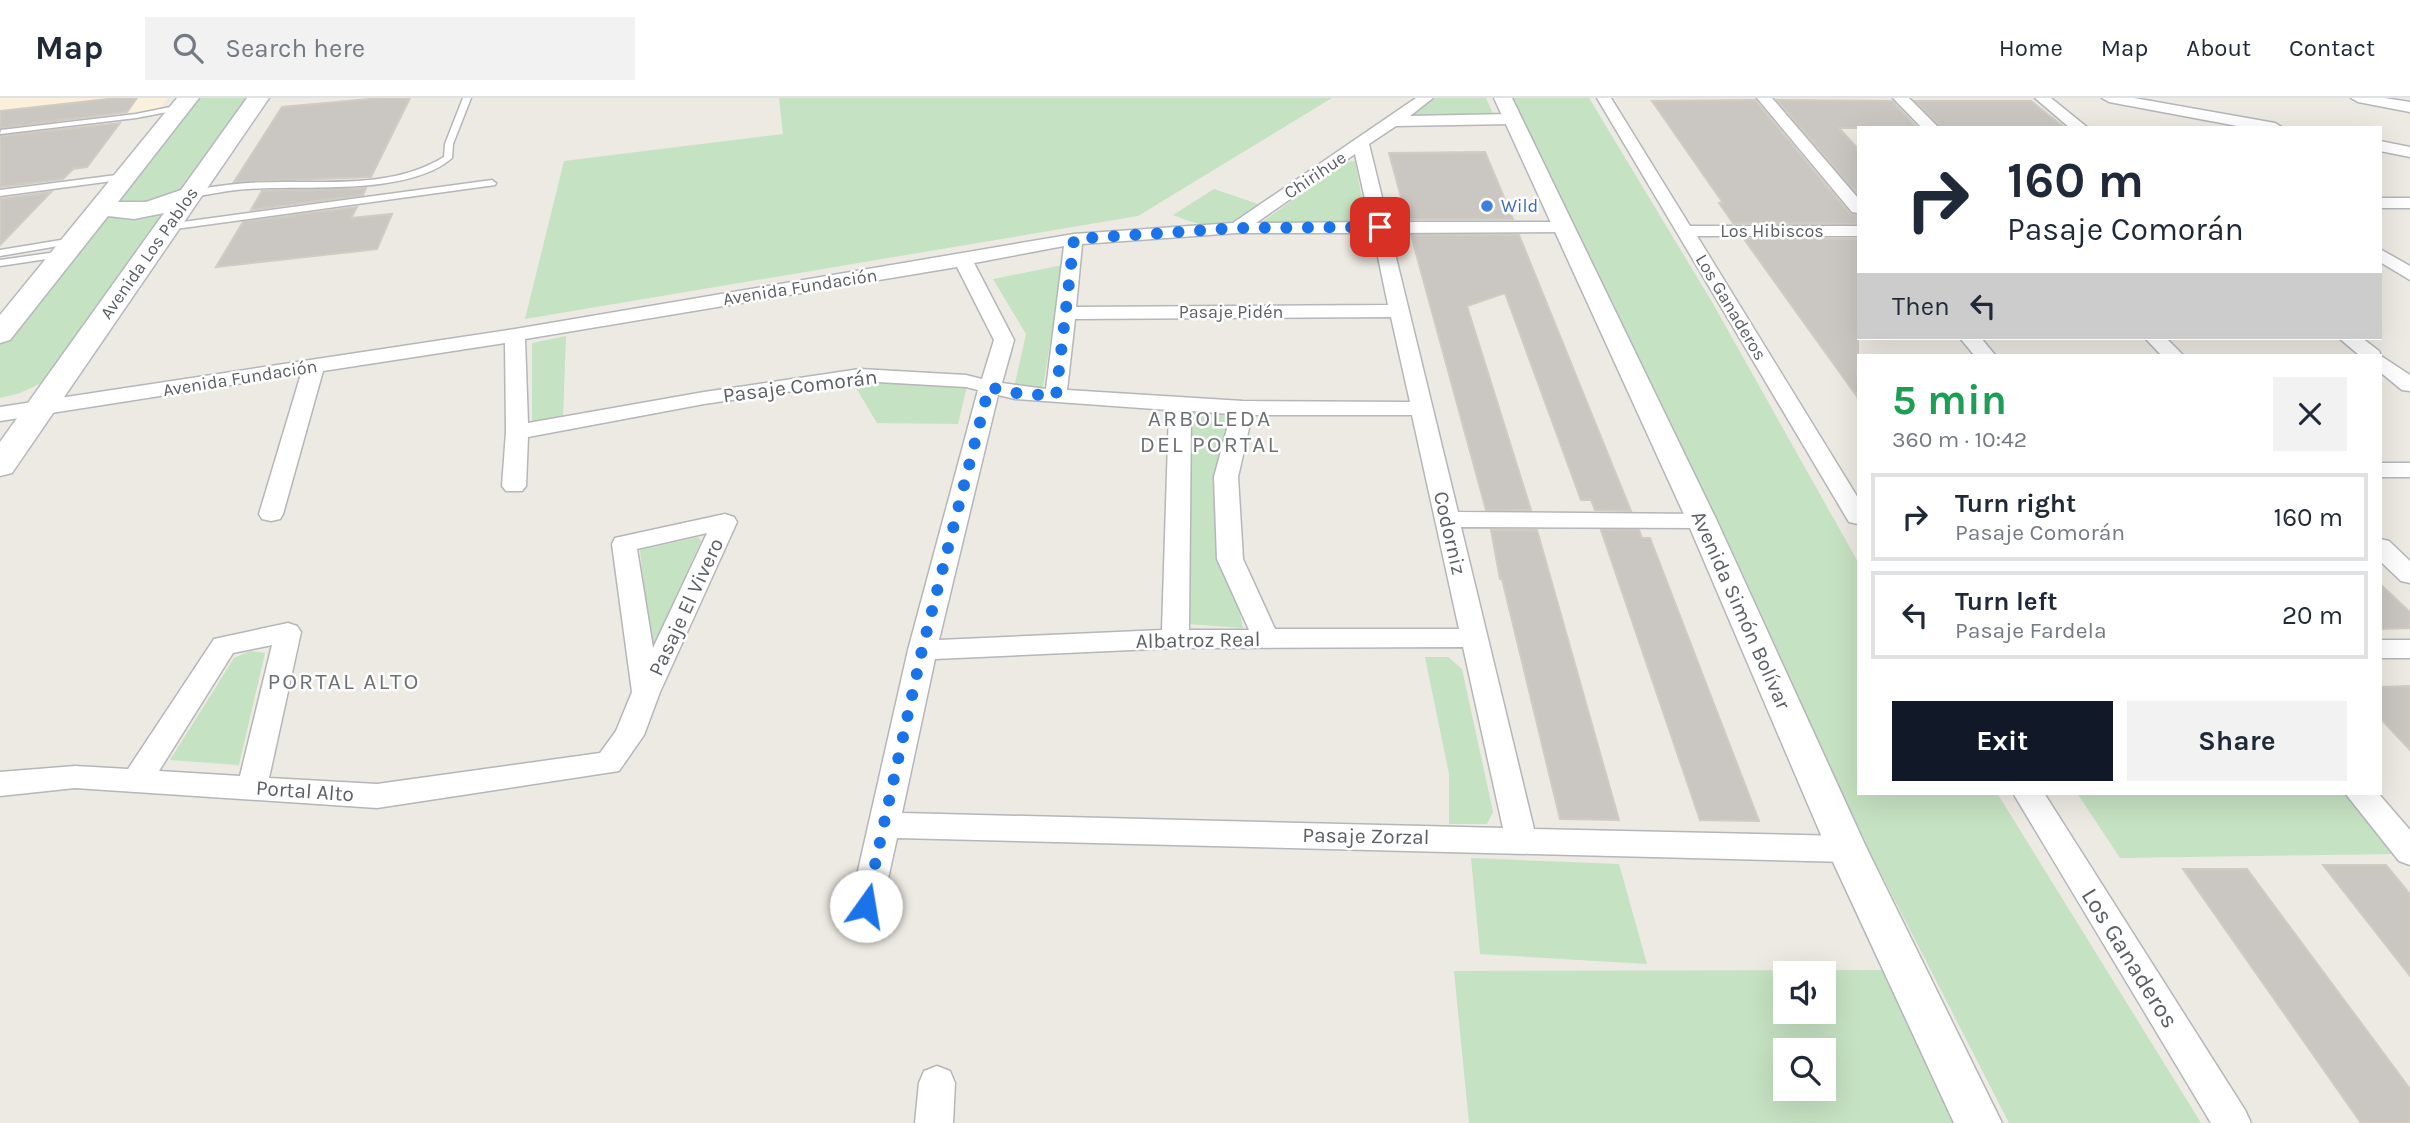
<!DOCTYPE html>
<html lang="en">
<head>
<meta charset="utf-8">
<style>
  body { margin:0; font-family:Karla,sans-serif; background:#f2f2f3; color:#1f2937; height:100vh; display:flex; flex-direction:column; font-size:26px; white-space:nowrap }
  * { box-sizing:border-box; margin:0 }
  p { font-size:23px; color:#747a83 }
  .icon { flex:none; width:38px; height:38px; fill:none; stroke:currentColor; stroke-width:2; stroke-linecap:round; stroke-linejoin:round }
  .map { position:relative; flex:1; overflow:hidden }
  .details { position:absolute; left:1857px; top:256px; width:525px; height:441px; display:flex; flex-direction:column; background:#fff; border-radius:0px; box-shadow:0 7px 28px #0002 }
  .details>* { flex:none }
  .top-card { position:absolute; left:1857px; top:28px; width:525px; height:214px; border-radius:0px; box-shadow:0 7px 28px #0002; background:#fff; color:#1f2937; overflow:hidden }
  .tools { position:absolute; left:1773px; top:863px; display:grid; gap:14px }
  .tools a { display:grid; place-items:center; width:63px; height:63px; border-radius:0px; background:#fff; box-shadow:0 7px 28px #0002; font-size:35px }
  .pin { position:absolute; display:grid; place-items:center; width:60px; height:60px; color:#fff; margin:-30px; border-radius:14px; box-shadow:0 4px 10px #0006 }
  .me { position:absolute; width:77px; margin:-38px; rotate:13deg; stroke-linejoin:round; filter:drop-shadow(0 0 5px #0008) }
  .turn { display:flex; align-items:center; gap:24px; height:147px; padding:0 35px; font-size:32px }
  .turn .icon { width:91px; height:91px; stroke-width:2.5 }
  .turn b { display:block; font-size:49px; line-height:60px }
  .then { display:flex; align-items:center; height:66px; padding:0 35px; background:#0003; gap:14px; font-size:26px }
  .round { display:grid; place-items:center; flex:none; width:74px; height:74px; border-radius:0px; background:#f2f2f3 }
  .overview { display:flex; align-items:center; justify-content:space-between; height:119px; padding:0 35px }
  h1 { font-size:42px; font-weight:700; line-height:52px; color:#1e9e55 }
  .action { display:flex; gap:14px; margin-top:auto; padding:14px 35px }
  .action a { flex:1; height:80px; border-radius:0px; background:#111827; color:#fff; font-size:28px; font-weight:700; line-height:80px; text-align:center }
  .action a+a { background:#f2f2f3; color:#1f2937 }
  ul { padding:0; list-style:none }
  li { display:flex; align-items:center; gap:21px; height:88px; margin:0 14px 10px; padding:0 21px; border:4px solid #e0e1e3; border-radius:0px }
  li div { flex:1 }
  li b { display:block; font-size:26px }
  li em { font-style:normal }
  header { display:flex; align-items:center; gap:42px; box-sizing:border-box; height:98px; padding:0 35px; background:#fff; border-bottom:2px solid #e0e1e3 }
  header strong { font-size:33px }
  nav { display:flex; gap:38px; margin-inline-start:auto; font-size:24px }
  .search { width:490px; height:63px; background:#f2f2f3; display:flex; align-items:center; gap:18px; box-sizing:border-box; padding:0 24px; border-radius:0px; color:#747a83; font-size:26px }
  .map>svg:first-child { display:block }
  .commercial { fill:#fbf0db }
  .green { fill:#c5e2c2; fill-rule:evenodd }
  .building { fill:#cac7c2; stroke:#d1cbc2; stroke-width:2 }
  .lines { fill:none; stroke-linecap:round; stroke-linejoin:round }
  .service-casing { stroke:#b4b6b9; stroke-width:3 }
  .minor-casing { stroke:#b4b6b9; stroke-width:3 }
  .tertiary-casing { stroke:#b4b6b9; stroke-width:3 }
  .secondary-casing { stroke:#b5b8bc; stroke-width:3 }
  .service { fill:#fff; fill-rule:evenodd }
  .minor { fill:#fff; fill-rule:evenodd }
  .tertiary { fill:#fff; fill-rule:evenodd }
  .secondary { fill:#fff; fill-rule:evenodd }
  .route { stroke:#1a73e8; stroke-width:12; stroke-dasharray:0 21.6 }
  .shop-dot { fill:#3f7fe0; stroke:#fff; stroke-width:2.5 }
  .labels { text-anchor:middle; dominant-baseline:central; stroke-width:5; stroke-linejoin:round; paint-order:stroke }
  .far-street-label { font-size:18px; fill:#5c5f63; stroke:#fff }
  .far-shop-label { font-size:18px; fill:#366cbe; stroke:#fff; text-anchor:start }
  .street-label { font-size:21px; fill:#5c5f63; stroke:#fff }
  .neighbourhood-label { font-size:23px; letter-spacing:2px; fill:#6d7175; stroke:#fff }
  .near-street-label { font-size:24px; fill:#5c5f63; stroke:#fff }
</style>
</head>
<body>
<header>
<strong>Map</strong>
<div class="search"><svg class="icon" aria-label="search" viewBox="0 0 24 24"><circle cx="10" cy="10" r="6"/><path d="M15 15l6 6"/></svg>Search here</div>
<nav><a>Home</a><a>Map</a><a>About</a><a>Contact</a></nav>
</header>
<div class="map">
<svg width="2410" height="1025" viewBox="0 0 2410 1025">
  <rect width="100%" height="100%" fill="#edeae3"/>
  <!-- commercial -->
  <path class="commercial" d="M0,0H168L159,11L0,29Z"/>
  <!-- green -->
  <g class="green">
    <path d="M196,0H249L46,283L20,295L0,300V246Z"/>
    <path d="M779,0H1332L1138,118L525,221L564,63L783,36Z"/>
    <path d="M1436,0H1486L1494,18L1408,19Z"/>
    <path d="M1512,0H1589L1712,204L1858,464V695H1997L2201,1025H2009L1847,709Z"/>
    <path d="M1355,63L1366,123L1262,124L1346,64Z"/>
    <path d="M1214,91L1258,106C1228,133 1210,132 1173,117Z"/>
    <path d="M1063,167L1043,289L1033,293L1014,290L1026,236L993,181Z"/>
    <path d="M566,238L563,320L532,324V245Z"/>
    <path d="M878,282L967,288L958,326L877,325L852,283Z"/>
    <path d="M1194,312L1235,317L1218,359L1217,456L1239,511L1243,530L1187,526L1188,320Z"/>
    <path d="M698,439L701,443L650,554L640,452Z"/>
    <path d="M250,553L265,555L239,667L170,662L234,560Z"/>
    <path d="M1425,559H1448L1462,571L1493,714L1487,726H1449V676Z"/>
    <path d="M2077,695H2346L2398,756L2120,760Z"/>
    <path d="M1471,760L1619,766L1647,866L1480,856Z"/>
    <path d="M1889,872L1958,1025H1469L1454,873ZM1785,875H1824V914H1785ZM1785,952H1824V990H1785Z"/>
  </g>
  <!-- building -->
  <g class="building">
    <path d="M117,0H137L127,14L0,30V13Z"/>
    <path d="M381,0H410L371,79L234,84L282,9Z"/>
    <path d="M1755,2L1850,116L1858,117V126L1733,125L1719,105H1723L1652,3Z"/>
    <path d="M1777,2L1892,3L1918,30H1839L1858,51V97Z"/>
    <path d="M1915,3H2031L2065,30H1942Z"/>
    <path d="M120,25L87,69L73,71L63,81L0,89V38Z"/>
    <path d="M1485,54L1513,121H1407L1389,55Z"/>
    <path d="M366,90L363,97L251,112L262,93Z"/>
    <path d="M51,94L0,147V101Z"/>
    <path d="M357,109L351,120L392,116L377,151L216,169L243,124Z"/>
    <path d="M1411,137H1519L1631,413L1595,412L1591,402H1581L1505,195L1467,208L1531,412H1486Z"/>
    <path d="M1858,141V140V300L1744,141Z"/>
    <path d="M1491,432H1537L1619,722L1560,721L1502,481H1500Z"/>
    <path d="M1601,432H1639L1642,440H1650L1759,723L1700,722Z"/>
    <path d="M2380,486L2410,514V530L2380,531Z"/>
    <path d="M2410,588V652L2380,620V589Z"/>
    <path d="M2323,767H2386L2410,796V878Z"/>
    <path d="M2183,771H2247L2410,991V1025H2361Z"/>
  </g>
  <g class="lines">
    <defs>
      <g id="service">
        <path d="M463,0H471L453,46L452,60C409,98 304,87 248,91C229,92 209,96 190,100L185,97C196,90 214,89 227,87C298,77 380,98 444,59L445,46Z"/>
        <path d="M180,7L184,9L183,11L136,20L0,36L1,32L136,16Z"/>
        <path d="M124,76L128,79L127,81L0,98V92Z"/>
        <path d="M492,82L496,85L495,87L168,132L163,129L168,126Z"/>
        <path d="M73,140L78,143L76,145L0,158V152Z"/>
        <path d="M64,153L69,156L67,158L0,168V162Z"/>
      </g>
      <g id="minor">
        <path d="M1416,0H1433L1410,18L1512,16L1520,21L1512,26L1396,28L1369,46L1388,124H1563L1572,129L1563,134L1390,135L1458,414L1702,416L1711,418L1714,423L1711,428L1702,430L1461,429L1534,731L1847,738L1858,742L1863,751L1858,760L1847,764L897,740L882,808L878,818L866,822L854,818L850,808L908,552L978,292L966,289L860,283L704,306L528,339L526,388L522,393H506L502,388L506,334L505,245L323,273L283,416L280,421L271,423L262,421L259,416L301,276L0,323V309L515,231L1074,136L1233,125ZM1355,56L1370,124L1256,125ZM1237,135H1373L1388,207L1076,209L1082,146ZM1064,148L1046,291L1002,285L1014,242L974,165ZM957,169L994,242L982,281L966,277L860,271L704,294L528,325L525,241ZM1391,219L1410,304L1243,303L1067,292L1075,221ZM998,297L1015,301L1169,312L1162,532L939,542ZM1191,313L1231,316L1214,379L1217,461L1249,532H1189ZM1252,317H1412L1459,531H1275L1243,461L1238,379ZM1463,549L1503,730L902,715L935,561L1175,550Z"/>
        <path d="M1597,0H1611L1690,128H1858V138H1697L1858,400V426L1849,424L1846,419Z"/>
        <path d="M1757,0H1772L1858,100V115L1852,114Z"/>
        <path d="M1893,0H1909L1939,30H1922Z"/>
        <path d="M2035,0H2051L2088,30H2070Z"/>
        <path d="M2102,0H2134L2275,25L2283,30H2248L2109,4Z"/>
        <path d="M2351,0H2384L2410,4V14L2358,4Z"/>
        <path d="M2380,43L2410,49V59L2380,53Z"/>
        <rect x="2380" y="100" width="30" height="10"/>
        <path d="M2380,151L2410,168V182L2380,164Z"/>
        <path d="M1960,240H1981L1995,257H1974Z"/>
        <path d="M2145,240H2166L2183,257H2161Z"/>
        <path d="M2339,240H2362L2379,253L2381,258L2410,277V293L2402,292L2380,274V257H2359Z"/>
        <rect x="2380" y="365" width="30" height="14"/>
        <path d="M725,416L734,419L737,424L660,594L644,637L619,673L377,710L75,690L0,698V674L75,668L128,671L214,541L288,525L297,528L301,534L269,680L377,686L600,655L616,633L632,594L612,446L615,440L624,438ZM707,435L653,550L637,451ZM272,547L240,678L159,673L233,555Z"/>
        <path d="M2380,441L2389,443L2410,463V485L2401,483L2380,463Z"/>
        <rect x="2380" y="542" width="30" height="18"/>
        <path d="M2013,695H2044L2245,1012L2251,1025H2211Z"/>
        <path d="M2345,695H2378L2410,732V767L2399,763Z"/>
        <path d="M937,968L950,973L955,985L953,1025H915L919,985L924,973Z"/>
      </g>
      <path id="tertiary" d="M1494,0H1512L1717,423L1867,751L2002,1025H1954L1827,751L1687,423Z"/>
      <path id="secondary" d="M177,0H199L118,104H146L181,92L247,0H269L12,375L0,378V344L164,115L134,121L108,118L10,242L0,245V217Z"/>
    </defs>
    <!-- service casing -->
    <use href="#service" class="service-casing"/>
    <!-- minor casing -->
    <use href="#minor" class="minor-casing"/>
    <!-- tertiary casing -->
    <use href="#tertiary" class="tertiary-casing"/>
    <!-- secondary casing -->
    <use href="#secondary" class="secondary-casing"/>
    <!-- service -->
    <use href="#service" class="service"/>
    <!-- minor -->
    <use href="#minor" class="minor"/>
    <!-- tertiary -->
    <use href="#tertiary" class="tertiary"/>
    <!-- secondary -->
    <use href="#secondary" class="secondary"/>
  </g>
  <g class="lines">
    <!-- route -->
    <path class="route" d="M866,808L922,552L989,289L1015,295L1056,298L1074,141L1237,130L1380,129"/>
  </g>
  <!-- markers -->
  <circle class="shop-dot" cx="1487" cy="108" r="7"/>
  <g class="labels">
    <!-- far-street labels -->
    <g class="far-street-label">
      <text transform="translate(1315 77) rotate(-34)">Chirihue</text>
      <text x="1772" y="133">Los Hibiscos</text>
      <text transform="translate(149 155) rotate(-55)">Avenida Los Pablos</text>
      <text transform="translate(800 189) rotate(-9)">Avenida Fundación</text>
      <text transform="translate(1731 209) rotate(59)">Los Ganaderos</text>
      <text x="1231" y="214">Pasaje Pidén</text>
      <text transform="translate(240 280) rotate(-9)">Avenida Fundación</text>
    </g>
    <!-- far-shop labels -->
    <g class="far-shop-label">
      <text x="1501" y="108">Wild</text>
    </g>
    <!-- street labels -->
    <g class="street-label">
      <text transform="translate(800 288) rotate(-7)">Pasaje Comorán</text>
      <text transform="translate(1450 435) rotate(77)">Codorniz</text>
      <text transform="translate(686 509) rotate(-65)">Pasaje El Vivero</text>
      <text transform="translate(1741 512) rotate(66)">Avenida Simón Bolívar</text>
      <text transform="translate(1198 542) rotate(-1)">Albatroz Real</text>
      <text transform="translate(305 693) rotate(4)">Portal Alto</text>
      <text transform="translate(1366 738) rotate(1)">Pasaje Zorzal</text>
    </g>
    <!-- neighbourhood labels -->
    <g class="neighbourhood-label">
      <text x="1210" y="320">ARBOLEDA<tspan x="1210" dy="26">DEL PORTAL</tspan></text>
      <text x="344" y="583">PORTAL ALTO</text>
    </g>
    <!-- near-street labels -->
    <g class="near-street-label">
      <text transform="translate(2130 860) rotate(58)">Los Ganaderos</text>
    </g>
  </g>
</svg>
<div class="tools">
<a><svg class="icon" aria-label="sound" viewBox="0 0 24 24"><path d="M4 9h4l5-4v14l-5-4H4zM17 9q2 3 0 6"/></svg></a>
<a><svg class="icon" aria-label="search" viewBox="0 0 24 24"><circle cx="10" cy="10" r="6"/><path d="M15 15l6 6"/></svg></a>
</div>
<div class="pin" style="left:1380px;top:129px;background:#d93025"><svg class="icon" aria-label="arrive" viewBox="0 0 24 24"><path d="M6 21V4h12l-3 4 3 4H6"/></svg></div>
<svg class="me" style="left:866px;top:808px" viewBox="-20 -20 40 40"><circle r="19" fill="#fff"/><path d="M0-13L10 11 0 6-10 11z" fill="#1a73e8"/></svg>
<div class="top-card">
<div class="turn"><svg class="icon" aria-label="right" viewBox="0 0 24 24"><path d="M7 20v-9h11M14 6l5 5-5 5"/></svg><div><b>160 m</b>Pasaje Comorán</div></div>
<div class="then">Then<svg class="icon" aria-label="left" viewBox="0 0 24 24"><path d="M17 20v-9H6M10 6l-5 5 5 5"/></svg></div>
</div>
<section class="details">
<div class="overview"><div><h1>5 min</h1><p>360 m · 10:42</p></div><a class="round"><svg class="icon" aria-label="close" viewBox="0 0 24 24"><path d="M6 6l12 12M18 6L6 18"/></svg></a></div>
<ul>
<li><svg class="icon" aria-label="right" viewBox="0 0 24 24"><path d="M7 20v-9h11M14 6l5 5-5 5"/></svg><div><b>Turn right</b><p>Pasaje Comorán</p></div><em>160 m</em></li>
<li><svg class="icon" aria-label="left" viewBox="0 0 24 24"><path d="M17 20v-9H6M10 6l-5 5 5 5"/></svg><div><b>Turn left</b><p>Pasaje Fardela</p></div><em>20 m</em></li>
</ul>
<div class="action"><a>Exit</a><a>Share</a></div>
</section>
</div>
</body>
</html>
